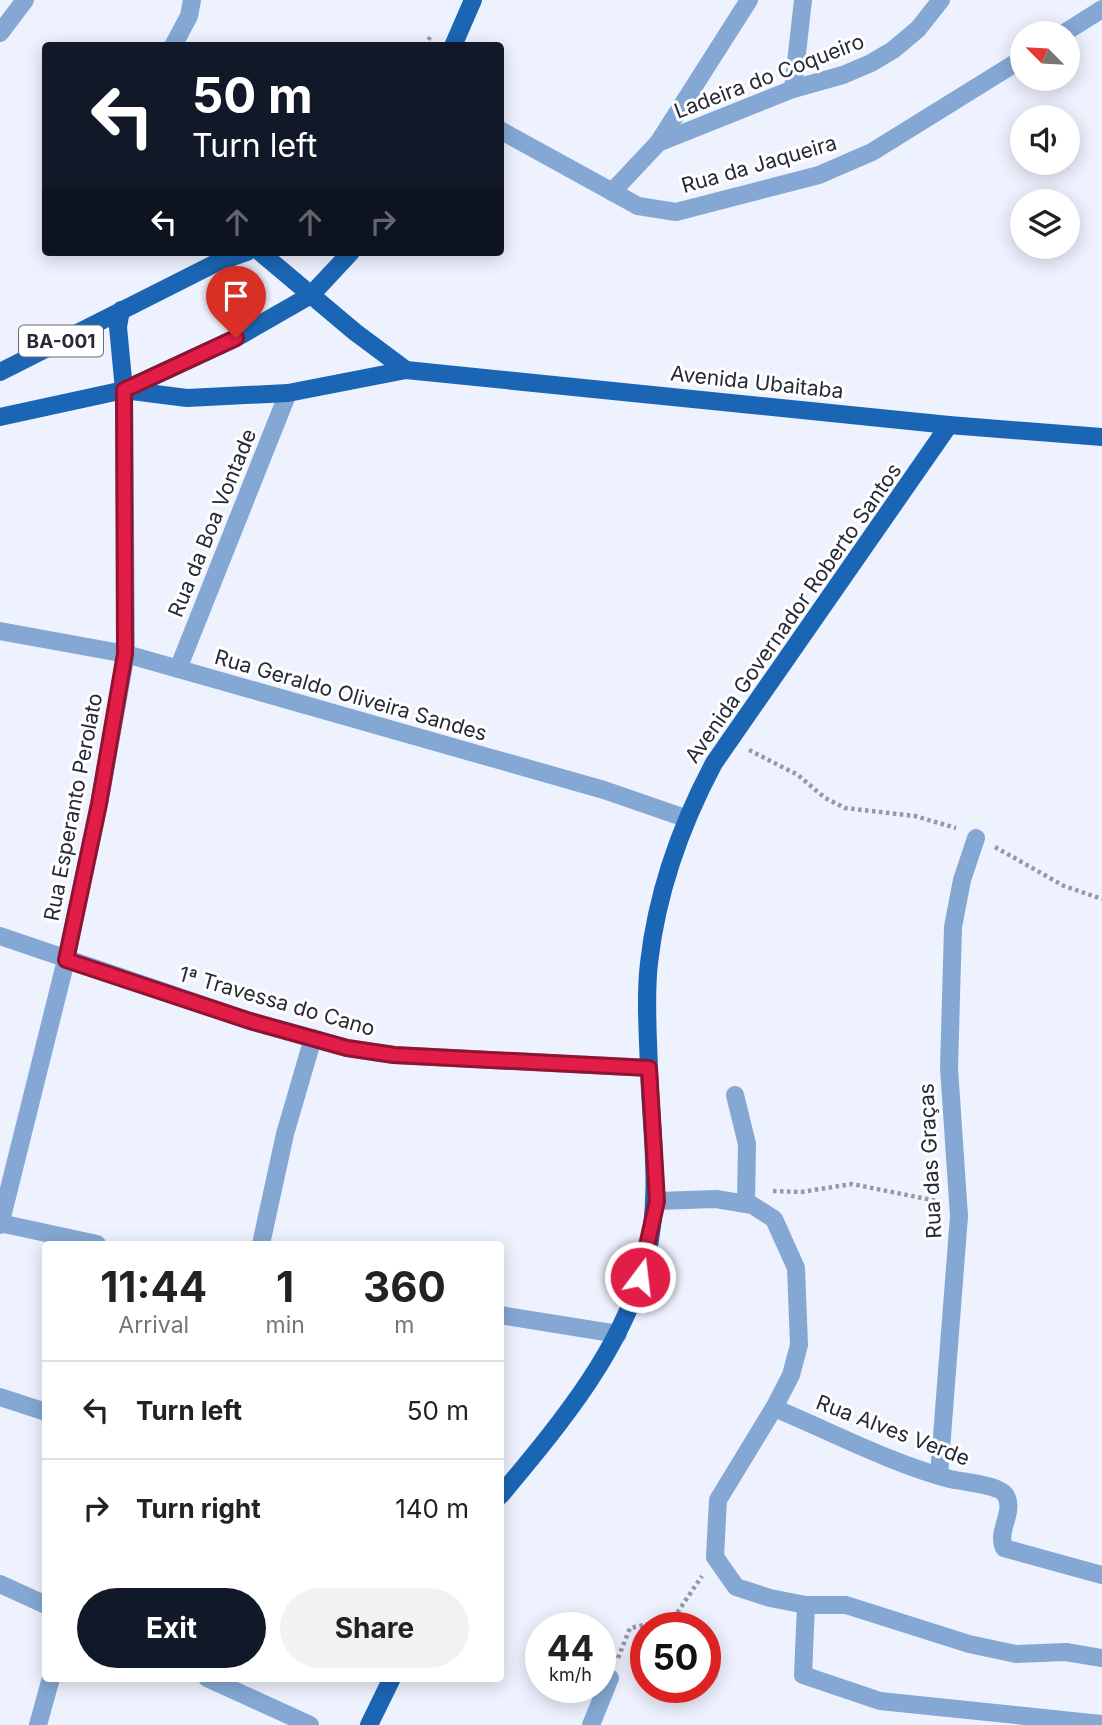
<!DOCTYPE html>
<html lang="en">
<head>
<meta charset="utf-8">
<style>
  body { margin:0; font-family:Inter,sans-serif; background:#f2f2f2; color:#222; height:100vh; display:flex; flex-direction:column; font-size:26px; white-space:nowrap }
  * { box-sizing:border-box; margin:0 }
  p { font-size:23px; color:#767676 }
  .icon { flex:none; width:38px; height:38px; fill:none; stroke:currentColor; stroke-width:2; stroke-linecap:round; stroke-linejoin:round }
  .map { position:relative; flex:1; overflow:hidden }
  .details { position:absolute; left:42px; top:1241px; width:462px; height:441px; display:flex; flex-direction:column; background:#fff; border-radius:7px; box-shadow:0 4px 18px #0003 }
  .details>* { flex:none }
  .hud { position:absolute; left:42px; top:42px; width:462px; height:214px; border-radius:7px; box-shadow:0 4px 18px #0003; background:#111827; color:#fff; overflow:hidden }
  .needle { width:46px; rotate:294deg }
  .fabs { position:absolute; left:1010px; top:21px; display:grid; gap:14px }
  .fabs a { display:grid; place-items:center; width:70px; height:70px; border-radius:50%; background:#fff; box-shadow:0 4px 18px #0003; font-size:35px }
  .speed { position:absolute; left:525px; top:1612px; display:flex; gap:14px; font-size:35px; font-weight:700; text-align:center }
  .speed>* { display:grid; place-content:center; width:91px; height:91px; border-radius:50%; background:#fff; box-shadow:0 4px 18px #0003; line-height:1 }
  .speed small { font-size:18px; font-weight:400 }
  .speed .limit { border:10px solid #d22; background:#fff; color:#111 }
  .pin { position:absolute; display:grid; place-items:center; width:60px; height:60px; color:#fff; margin:-72px -30px; border-radius:50% 50% 50% 0; rotate:-45deg; box-shadow:0 0 7px #0007 }
  .pin .icon { rotate:45deg }
  .me { position:absolute; width:77px; margin:-38px; rotate:15deg; stroke-linejoin:round; filter:drop-shadow(0 0 5px #0008) }
  .turn { display:flex; align-items:center; gap:24px; height:147px; padding:0 35px; font-size:32px }
  .turn .icon { width:91px; height:91px; stroke-width:2.5 }
  .turn b { display:block; font-size:49px; line-height:60px }
  .lanes { display:flex; align-items:center; height:66px; padding:0 35px; background:#0003; justify-content:center; gap:35px; direction:ltr }
  .lanes .off { opacity:.35 }
  .eta { display:flex; justify-content:space-evenly; align-items:center; height:119px; text-align:center }
  .eta b { font-size:42px; font-weight:700; line-height:49px }
  .action { display:flex; gap:14px; margin-top:auto; padding:14px 35px }
  .action a { flex:1; height:80px; border-radius:42px; background:#111827; color:#fff; font-size:28px; font-weight:700; line-height:80px; text-align:center }
  .action a+a { background:#f2f2f2; color:#222 }
  ul { padding:0; list-style:none }
  li { display:flex; align-items:center; gap:21px; height:98px; padding:0 35px; border-top:2px solid #e0e0e0 }
  li div { flex:1 }
  li b { display:block; font-size:26px }
  li em { font-style:normal }
  .map>svg:first-child { display:block }
  .lines { fill:none; stroke-linecap:round; stroke-linejoin:round }
  .path { stroke:#9598a5; stroke-width:4.5; stroke-dasharray:3.5 3.5; stroke-linecap:butt }
  .minor { stroke:#84a8d3; stroke-width:18 }
  .major { stroke:#1b66b4; stroke-width:18 }
  .route-casing { stroke:#92132f; stroke-width:18 }
  .route { stroke:#e11d48; stroke-width:12 }
  .labels { text-anchor:middle; dominant-baseline:central; stroke-width:6; stroke-linejoin:round; paint-order:stroke }
  .shield { fill:#fff; stroke:#686972; stroke-width:2 }
  .shield-label { font-size:19px; font-weight:bold; fill:#272936 }
  .street-label { font-size:21px; fill:#272936; stroke:#fff }
</style>
</head>
<body>
<div class="map">
<svg width="1102" height="1725" viewBox="0 0 1102 1725">
  <rect width="100%" height="100%" fill="#eef1fe"/>
  <g class="lines">
    <!-- path -->
    <g class="path">
      <path d="M425,46L430,37"/>
      <path d="M749,750L798,775L825,798L845,808L915,816L956,828"/>
      <path d="M995,847L1064,886L1102,899"/>
      <path d="M773,1191L801,1192L852,1184L937,1201"/>
      <path d="M618,1658L630,1628L673,1619L702,1576"/>
    </g>
    <!-- minor -->
    <g class="minor">
      <path d="M0,33L25,0"/>
      <path d="M1064,33L1102,9"/>
      <path d="M173,46L189,16L192,0"/>
      <path d="M793,89L803,0"/>
      <path d="M500,130L638,206L676,212L819,175L872,152L1022,59"/>
      <path d="M658,143L749,0"/>
      <path d="M612,192L658,143L793,89L843,75L871,63L893,50L918,29L941,0"/>
      <path d="M0,631L126,654L604,790L685,818"/>
      <path d="M178,669L288,393"/>
      <path d="M0,936L250,1021L347,1048L394,1055L649,1068"/>
      <path d="M735,1095L747,1144L746,1204"/>
      <path d="M657,1201L716,1199L752,1205L774,1219L796,1268L799,1345L791,1375L774,1408L718,1500L715,1557L736,1587L770,1598L806,1605H846L969,1644L1016,1654L1066,1652L1102,1658"/>
      <path d="M0,1223L97,1244"/>
      <path d="M0,1225L66,960L99,804L126,654L124,390"/>
      <path d="M261,1244L285,1134L313,1038"/>
      <path d="M500,1315L618,1334"/>
      <path d="M0,1397L46,1412"/>
      <path d="M774,1408C832,1432 890,1463 950,1479C963,1482 1001,1485 1006,1496C1015,1512 996,1532 1004,1548L1102,1575"/>
      <path d="M939,1475L959,1216L949,1068L953,927L962,880L976,838"/>
      <path d="M0,1584L46,1605"/>
      <path d="M806,1605L803,1675L880,1701L1102,1724"/>
      <path d="M207,1678L310,1725"/>
      <path d="M38,1725L51,1678"/>
      <path d="M591,1725L610,1678"/>
    </g>
    <!-- major -->
    <g class="major">
      <path d="M453,46L473,0"/>
      <path d="M260,252L355,332L406,370"/>
      <path d="M121,310L118,327L124,390L187,398L288,393L406,370L949,425L1102,437"/>
      <path d="M0,372L218,262L247,252"/>
      <path d="M0,417L124,390L236,338L311,295L351,252"/>
      <path d="M500,1496C559,1425 623,1350 646,1259C662,1196 651,1133 649,1069C648,1035 645,997 649,963C657,892 681,825 714,763L949,425"/>
      <path d="M369,1725L392,1678"/>
    </g>
  </g>
  <g class="lines">
    <defs>
      <path id="route" d="M236,338L124,390L125,654L99,804L66,960L250,1021L347,1048L394,1055L649,1068L657,1201L640,1277"/>
    </defs>
    <!-- route casing -->
    <use href="#route" class="route-casing"/>
    <!-- route -->
    <use href="#route" class="route"/>
  </g>
  <g class="labels">
    <!-- shield labels -->
    <rect class="shield" x="19" y="325.5" width="84" height="31" rx="5"/>
    <g class="shield-label">
      <text x="61" y="341">BA-001</text>
    </g>
    <!-- street labels -->
    <g class="street-label">
      <text transform="translate(769 76) rotate(-21)">Ladeira do Coqueiro</text>
      <text transform="translate(759 164) rotate(-16)">Rua da Jaqueira</text>
      <text transform="translate(757 382) rotate(6)">Avenida Ubaitaba</text>
      <text transform="translate(212 523) rotate(-68)">Rua da Boa Vontade</text>
      <text transform="translate(793 613) rotate(-55)">Avenida Governador Roberto Santos</text>
      <text transform="translate(351 695) rotate(16)">Rua Geraldo Oliveira Sandes</text>
      <text transform="translate(73 807) rotate(-79)">Rua Esperanto Perolato</text>
      <text transform="translate(277 1001) rotate(16)">1ª Travessa do Cano</text>
      <text transform="translate(930 1161) rotate(-93)">Rua das Graças</text>
      <text transform="translate(893 1430) rotate(21)">Rua Alves Verde</text>
    </g>
  </g>
</svg>
<div class="fabs">
<a><svg class="needle" viewBox="-14 -14 28 28"><path d="M0-13l5 13h-10z" fill="#e53935"/><path d="M0 13l5-13h-10z" fill="#767676"/></svg></a>
<a><svg class="icon" aria-label="sound" viewBox="0 0 24 24"><path d="M4 9h4l5-4v14l-5-4H4zM17 9q2 3 0 6"/></svg></a>
<a><svg class="icon" aria-label="layers" viewBox="0 0 24 24"><path d="M12 4l9 5-9 5-9-5zM3 14l9 5 9-5"/></svg></a>
</div>
<div class="speed"><div>44<small>km/h</small></div><div class="limit">50</div></div>
<div class="pin" style="left:236px;top:338px;background:#d93025"><svg class="icon" aria-label="arrive" viewBox="0 0 24 24"><path d="M6 21V4h12l-3 4 3 4H6"/></svg></div>
<svg class="me" style="left:640px;top:1277px" viewBox="-20 -20 40 40"><circle r="17" fill="#e11d48" stroke="#fff" stroke-width="3"/><path d="M0-11L8 9 0 5-8 9z" fill="#fff"/></svg>
<div class="hud">
<div class="turn"><svg class="icon" aria-label="left" viewBox="0 0 24 24"><path d="M17 20v-9H6M10 6l-5 5 5 5"/></svg><div><b>50 m</b>Turn left</div></div>
<div class="lanes"><svg class="icon" aria-label="left" viewBox="0 0 24 24"><path d="M17 20v-9H6M10 6l-5 5 5 5"/></svg><svg class="icon off" aria-label="ahead" viewBox="0 0 24 24"><path d="M12 20V5M6 11l6-6 6 6"/></svg><svg class="icon off" aria-label="ahead" viewBox="0 0 24 24"><path d="M12 20V5M6 11l6-6 6 6"/></svg><svg class="icon off" aria-label="right" viewBox="0 0 24 24"><path d="M7 20v-9h11M14 6l5 5-5 5"/></svg></div>
</div>
<section class="details">
<div class="eta">
<div><b>11:44</b><p>Arrival</p></div>
<div><b>1</b><p>min</p></div>
<div><b>360</b><p>m</p></div>
</div>
<ul>
<li><svg class="icon" aria-label="left" viewBox="0 0 24 24"><path d="M17 20v-9H6M10 6l-5 5 5 5"/></svg><div><b>Turn left</b></div><em>50 m</em></li>
<li><svg class="icon" aria-label="right" viewBox="0 0 24 24"><path d="M7 20v-9h11M14 6l5 5-5 5"/></svg><div><b>Turn right</b></div><em>140 m</em></li>
</ul>
<div class="action"><a>Exit</a><a>Share</a></div>
</section>
</div>
</body>
</html>
